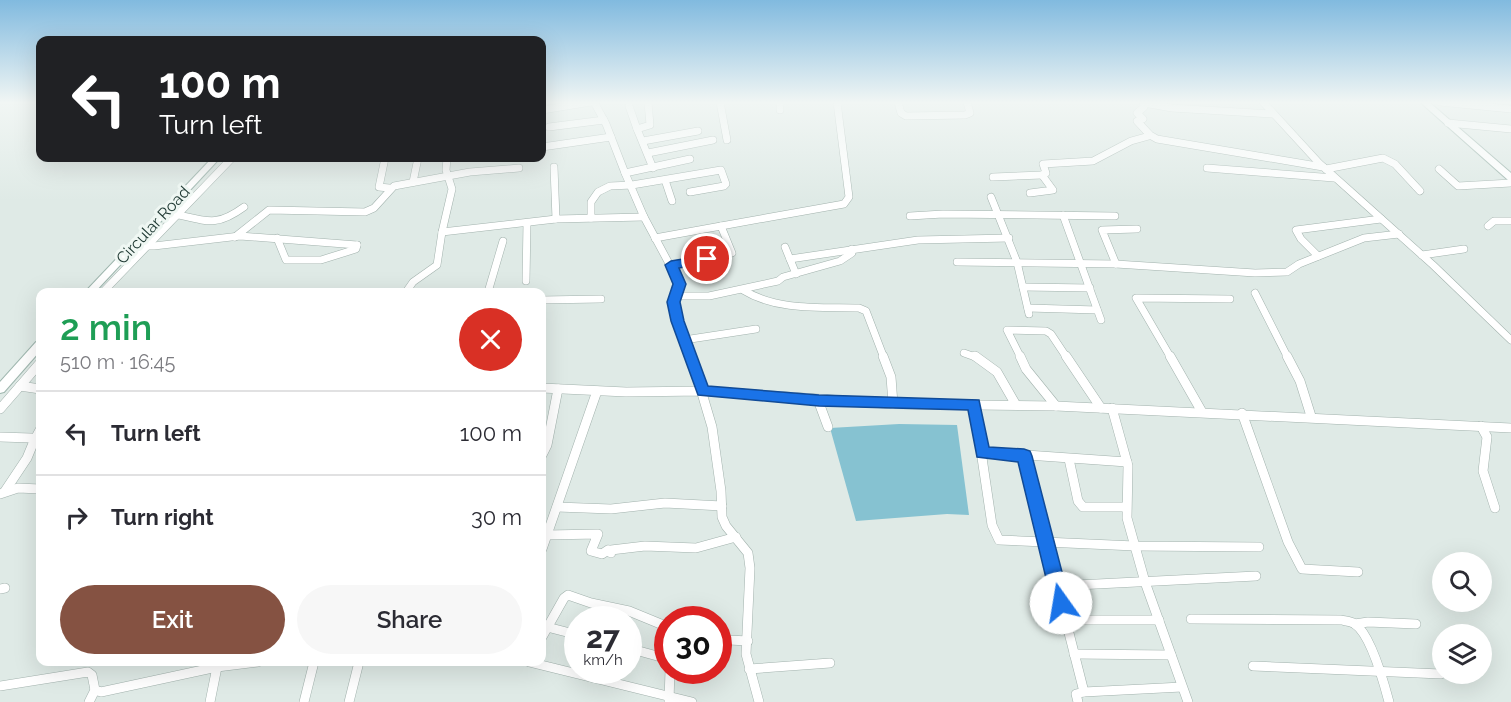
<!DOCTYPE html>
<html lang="en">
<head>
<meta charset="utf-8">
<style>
  body { margin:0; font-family:Raleway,sans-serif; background:#f7f7f7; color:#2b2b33; height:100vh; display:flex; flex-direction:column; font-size:22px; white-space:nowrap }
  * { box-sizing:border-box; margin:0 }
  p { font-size:20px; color:#7c7c81 }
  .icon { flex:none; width:33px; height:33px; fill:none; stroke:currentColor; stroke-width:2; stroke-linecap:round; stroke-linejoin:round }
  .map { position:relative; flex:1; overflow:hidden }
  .panel { position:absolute; left:36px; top:288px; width:510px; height:378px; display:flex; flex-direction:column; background:#fff; border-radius:12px; box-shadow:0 6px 24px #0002 }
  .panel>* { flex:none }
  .hud { position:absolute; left:36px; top:36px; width:510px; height:126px; border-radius:12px; box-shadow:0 6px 24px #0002; background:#202124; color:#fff; overflow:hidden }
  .fabs { position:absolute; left:1432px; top:552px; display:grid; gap:12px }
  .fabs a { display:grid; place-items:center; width:60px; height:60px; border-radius:50%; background:#fff; box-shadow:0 6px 24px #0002; font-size:30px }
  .speed { position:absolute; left:564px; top:606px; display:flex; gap:12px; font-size:30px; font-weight:700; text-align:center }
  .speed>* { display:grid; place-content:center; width:78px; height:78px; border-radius:50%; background:#fff; box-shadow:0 6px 24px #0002; line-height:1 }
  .speed small { font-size:15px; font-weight:400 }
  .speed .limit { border:9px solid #d22; background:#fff; color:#111 }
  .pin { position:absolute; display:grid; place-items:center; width:51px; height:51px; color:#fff; margin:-26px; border:3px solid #fff; border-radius:50%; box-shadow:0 2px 6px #0007 }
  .me { position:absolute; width:66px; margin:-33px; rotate:347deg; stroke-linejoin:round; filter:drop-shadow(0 0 4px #0008) }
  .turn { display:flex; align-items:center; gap:21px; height:126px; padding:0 24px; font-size:27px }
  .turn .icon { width:78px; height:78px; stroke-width:2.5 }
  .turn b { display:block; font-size:42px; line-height:51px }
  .round { display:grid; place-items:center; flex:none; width:63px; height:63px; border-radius:32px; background:#f7f7f7 }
  .overview { display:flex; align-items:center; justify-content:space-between; height:102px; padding:0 24px }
  h1 { font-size:36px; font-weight:600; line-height:45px; color:#1e9e55 }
  .primary-button { display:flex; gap:12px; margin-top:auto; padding:12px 24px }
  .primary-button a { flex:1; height:69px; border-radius:36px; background:#855242; color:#fff; font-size:24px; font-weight:600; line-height:69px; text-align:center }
  .primary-button a+a { background:#f7f7f7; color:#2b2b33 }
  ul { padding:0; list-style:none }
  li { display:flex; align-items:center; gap:18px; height:84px; padding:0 24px; border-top:2px solid #e1e1e2 }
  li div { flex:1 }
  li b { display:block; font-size:22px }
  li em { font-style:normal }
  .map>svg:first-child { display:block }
  .water { fill:#86c2d1 }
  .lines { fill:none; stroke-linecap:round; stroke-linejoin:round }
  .street-far1-casing { stroke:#a2b2ad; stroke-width:8 }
  .street-casing { stroke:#a2b2ad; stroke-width:10 }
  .secondary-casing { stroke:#9eb6ae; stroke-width:2 }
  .street-far1 { stroke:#fff; stroke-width:7 }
  .street { stroke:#fff; stroke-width:9 }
  .secondary { fill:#fff; fill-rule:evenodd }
  .route { fill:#1a73e8; stroke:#114b97; stroke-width:1.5 }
  .labels { text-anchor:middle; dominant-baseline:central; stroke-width:6; stroke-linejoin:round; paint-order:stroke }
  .street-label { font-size:16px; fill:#203a34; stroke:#eff7f3 }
</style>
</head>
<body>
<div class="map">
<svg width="1511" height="702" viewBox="0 0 1511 702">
  <rect width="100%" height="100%" fill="#dfeae6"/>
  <!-- water -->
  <path class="water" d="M899,424L957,425L969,515L947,514L856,521L830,428Z"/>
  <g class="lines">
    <defs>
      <g id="street-far1">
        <path d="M594,102L606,124L625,173"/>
        <path d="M648,102L650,125L637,129L653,168"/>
        <path d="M720,102L727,140"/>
        <path d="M780,102V110"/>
        <path d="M898,102L901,113L906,116L965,115L970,113L967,102"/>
        <path d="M1143,102L1144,107L1137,113L1143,119L1137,121L1150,135L1157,139L1323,167"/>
        <path d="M1263,102L1319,163L1433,265L1511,340"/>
        <path d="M1440,102L1511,109"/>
        <path d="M1144,103L1172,108L1272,114"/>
        <path d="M629,106L637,129"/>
        <path d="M542,110L591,102"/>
        <path d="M1448,123L1511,129"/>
        <path d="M549,127L604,120"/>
        <path d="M643,141L698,131"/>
        <path d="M542,147L611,137"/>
        <path d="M648,153L713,140"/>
        <path d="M385,158L379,187L389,188"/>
        <path d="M690,159L625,173L644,217L680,284L674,302L678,321L692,358"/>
        <path d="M554,167L556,219"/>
        <path d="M1207,168L1334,178"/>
        <path d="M1326,169L1383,158L1395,164L1420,191"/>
        <path d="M1439,169L1458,186L1511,183"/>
        <path d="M993,177L1042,175"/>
        <path d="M665,180L672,201"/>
        <path d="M413,182L418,158"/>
        <path d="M1030,193L1053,190L1042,175L1046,173L1043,164L1093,161L1131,141L1149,136"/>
        <path d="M991,197L1017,262L1029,314"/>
        <path d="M179,215C209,222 218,226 244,207"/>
        <path d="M1063,215L1101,320"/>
        <path d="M910,216L943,214L1115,216"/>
        <path d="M591,218V202L598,192L610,186L632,185L721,170L726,184L724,186L690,192"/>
        <path d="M721,226L844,204L849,197L837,102"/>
        <path d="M1488,226L1494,221H1511"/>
        <path d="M442,232L452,189L446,170L447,158"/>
        <path d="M235,237L269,210L365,212L374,208L394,186L470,172L519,168"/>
        <path d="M277,238L286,260H321L356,249L357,245"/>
        <path d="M655,238L721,226L732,253L671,265"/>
        <path d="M135,246H154L240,236L357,245"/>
        <path d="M785,247L796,274"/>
        <path d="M1422,255L1464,249"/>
        <path d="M1318,256L1301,239L1296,230L1381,219"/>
        <path d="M790,259L918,240L1009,238"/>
        <path d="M957,262L1116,264L1255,273L1287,272L1299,264L1364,238L1399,234"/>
        <path d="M1116,264L1102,230L1137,229"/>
        <path d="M526,281L527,223"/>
        <path d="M1023,287L1090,288"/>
        <path d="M743,290C777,311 820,307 859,308L866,311L884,358"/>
        <path d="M103,292L232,158"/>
        <path d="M406,292L413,282L437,265L442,232L556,219L644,217"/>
        <path d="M488,292L503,241"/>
        <path d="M1255,293L1288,358"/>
        <path d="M676,296H709L778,281L783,277L840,261L852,253V249"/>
        <path d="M542,300L601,299"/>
        <path d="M1028,308L1097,310"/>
        <path d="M684,340L756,329"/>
        <path d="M964,353L978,358"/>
        <path d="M1021,358L1007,330L1046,331L1051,334L1067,358"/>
        <path d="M1171,358L1136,298L1230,299"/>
      </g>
      <g id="street">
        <path d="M691,356L712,427L721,491L722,517L726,526L748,553L750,568L746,654L759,702"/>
        <path d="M883,356L891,377L893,404"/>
        <path d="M975,356L997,372L1016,405"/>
        <path d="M1020,356L1026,369L1056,406"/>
        <path d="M1066,356L1101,408"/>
        <path d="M1170,356L1202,412"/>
        <path d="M1287,356L1300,381L1311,416"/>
        <path d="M20,386L40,389"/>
        <path d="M542,388L626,392L703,391L893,404L1056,406L1511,428"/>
        <path d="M818,400L828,427"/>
        <path d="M974,404L992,525L999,540L1135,546L1259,547"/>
        <path d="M1112,408L1128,466L1127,518L1145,582L1188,702"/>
        <path d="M0,409L40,363"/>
        <path d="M1242,413L1288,542L1302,569L1358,572"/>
        <path d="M1481,426L1487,437L1483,471L1495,508"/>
        <path d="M0,437L31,438L34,441L27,458L5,491"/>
        <path d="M34,441L40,430"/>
        <path d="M983,452L1127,462"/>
        <path d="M542,455L547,445L558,389"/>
        <path d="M1024,456L1084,692"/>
        <path d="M1069,459L1078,501L1083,507H1125"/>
        <path d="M0,494L18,488L40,489"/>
        <path d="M557,507L611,509L665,503L722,506"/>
        <path d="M547,535L598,534L591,551L602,554L608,550L611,553V550L645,546L696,548L736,537"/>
        <path d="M542,549L597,391"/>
        <path d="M1057,586L1256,576"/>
        <path d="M0,589L5,588"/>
        <path d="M1191,619L1341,620C1345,621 1351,621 1355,624C1371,635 1384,683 1389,702"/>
        <path d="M1064,620H1159"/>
        <path d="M1355,624L1368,622L1416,624"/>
        <path d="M547,627L578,635"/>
        <path d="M718,635L729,640L748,641"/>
        <path d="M542,637L564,598L568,595L591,603L629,611L668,627"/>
        <path d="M628,648L668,659"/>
        <path d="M1074,654L1171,655"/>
        <path d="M529,662L692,702"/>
        <path d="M1253,666L1441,674"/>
        <path d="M749,669L830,663"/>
        <path d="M0,686L88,672L92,675L95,690L101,692L217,667L258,662"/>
        <path d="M669,701L670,670"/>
        <path d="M89,702L95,690"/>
        <path d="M210,702L217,667"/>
        <path d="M304,702L314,662"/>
        <path d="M349,702L359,662"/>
        <path d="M1078,702L1076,694L1084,692L1182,687"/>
      </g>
      <g id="secondary">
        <path d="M1420,102H1429L1511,173V181L1508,180Z"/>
        <path d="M212,158H220L95,292H85Z"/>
        <path d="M40,341V351L4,392L0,393V382L36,342Z"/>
      </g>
    </defs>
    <!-- street-far1 casing -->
    <use href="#street-far1" class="street-far1-casing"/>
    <!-- street casing -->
    <use href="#street" class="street-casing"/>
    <!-- secondary casing -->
    <use href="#secondary" class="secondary-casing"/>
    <!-- street-far1 -->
    <use href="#street-far1" class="street-far1"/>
    <!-- street -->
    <use href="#street" class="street"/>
    <!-- secondary -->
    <use href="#secondary" class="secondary"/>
  </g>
  <!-- sky -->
  <linearGradient id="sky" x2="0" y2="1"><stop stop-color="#81badf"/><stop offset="0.51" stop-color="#f1f6f4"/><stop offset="1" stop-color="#f1f6f4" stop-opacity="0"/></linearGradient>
  <rect width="1511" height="201" fill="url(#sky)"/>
  <!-- route -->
  <path class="route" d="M707,255L711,256L713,259L711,262L679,268L686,284L680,302L684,321L708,386L819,395L979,400L989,447L1024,449L1030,451L1032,456L1070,603L1067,609L1061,611L1055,609L1052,603L1018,462L977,457L968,410L819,406L698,395L671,321L667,302L673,284L665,265L671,261Z"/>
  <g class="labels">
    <!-- street labels -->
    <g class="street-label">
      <text transform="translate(153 225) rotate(-47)">Circular Road</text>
    </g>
  </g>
</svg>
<div class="fabs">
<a><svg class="icon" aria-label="search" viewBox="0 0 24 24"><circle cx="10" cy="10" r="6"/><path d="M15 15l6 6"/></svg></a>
<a><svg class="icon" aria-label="layers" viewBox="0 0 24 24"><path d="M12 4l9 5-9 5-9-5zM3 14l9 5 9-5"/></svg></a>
</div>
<div class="speed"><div>27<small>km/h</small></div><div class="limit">30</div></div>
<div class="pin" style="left:707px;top:259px;background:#d93025"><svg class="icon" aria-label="arrive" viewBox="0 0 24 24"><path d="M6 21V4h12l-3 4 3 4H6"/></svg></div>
<svg class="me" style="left:1061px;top:603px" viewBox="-20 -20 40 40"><circle r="19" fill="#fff"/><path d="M0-13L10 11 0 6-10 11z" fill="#1a73e8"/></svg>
<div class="hud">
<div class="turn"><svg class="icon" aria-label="left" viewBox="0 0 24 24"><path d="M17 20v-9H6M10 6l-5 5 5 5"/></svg><div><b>100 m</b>Turn left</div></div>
</div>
<section class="panel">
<div class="overview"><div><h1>2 min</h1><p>510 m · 16:45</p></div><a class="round" style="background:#d93025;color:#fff"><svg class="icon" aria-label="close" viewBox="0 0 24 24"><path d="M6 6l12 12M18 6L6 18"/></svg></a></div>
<ul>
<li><svg class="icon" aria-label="left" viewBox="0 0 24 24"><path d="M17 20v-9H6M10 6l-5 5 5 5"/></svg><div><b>Turn left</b></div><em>100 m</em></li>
<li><svg class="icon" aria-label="right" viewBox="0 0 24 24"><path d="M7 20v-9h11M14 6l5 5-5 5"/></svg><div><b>Turn right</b></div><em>30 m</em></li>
</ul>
<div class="primary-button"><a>Exit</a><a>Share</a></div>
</section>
</div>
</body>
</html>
